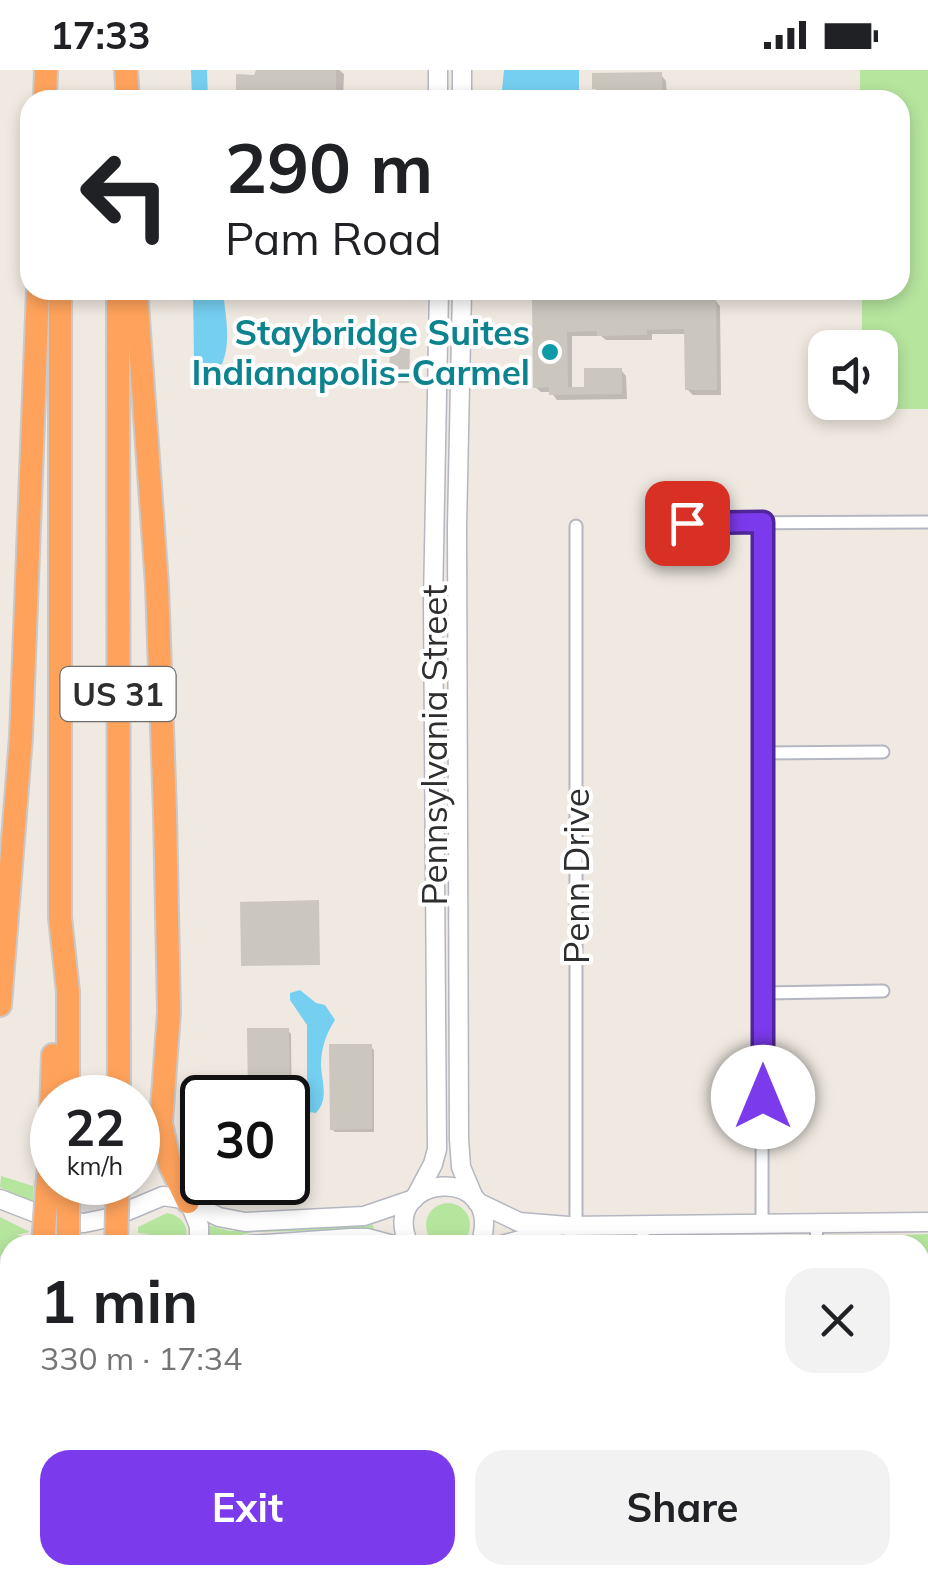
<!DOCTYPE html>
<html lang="en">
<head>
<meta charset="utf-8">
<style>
  body { margin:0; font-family:Mulish,sans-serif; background:#f2f2f2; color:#202124; height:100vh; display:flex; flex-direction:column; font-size:38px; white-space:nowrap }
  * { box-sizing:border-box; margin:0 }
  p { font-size:32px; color:#757577 }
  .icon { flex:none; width:55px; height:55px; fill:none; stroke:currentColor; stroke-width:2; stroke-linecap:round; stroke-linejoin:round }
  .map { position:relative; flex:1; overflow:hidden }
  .drawer { position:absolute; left:0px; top:1165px; width:930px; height:350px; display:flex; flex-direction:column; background:#fff; border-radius:30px 30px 0 0; box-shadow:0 5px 15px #0003 }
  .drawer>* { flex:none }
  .guide { position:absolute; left:20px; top:20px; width:890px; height:210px; border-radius:30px; box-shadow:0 5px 15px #0003; background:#fff; color:#202124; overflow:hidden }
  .controls { position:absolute; left:808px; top:260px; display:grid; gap:20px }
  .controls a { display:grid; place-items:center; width:90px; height:90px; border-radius:20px; background:#fff; box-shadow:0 5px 15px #0003; font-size:50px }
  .speed { position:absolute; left:30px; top:1005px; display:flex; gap:20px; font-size:50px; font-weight:700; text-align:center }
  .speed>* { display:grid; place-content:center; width:130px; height:130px; border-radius:50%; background:#fff; box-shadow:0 5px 15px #0003; line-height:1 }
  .speed small { font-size:25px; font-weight:400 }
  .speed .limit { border:5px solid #111; border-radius:15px; background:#fff; color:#111 }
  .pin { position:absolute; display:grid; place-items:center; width:85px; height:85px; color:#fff; margin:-42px; border-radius:20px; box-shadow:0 5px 15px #0006 }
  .me { position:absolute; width:110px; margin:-55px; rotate:0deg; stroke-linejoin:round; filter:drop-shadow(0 0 8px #0008) }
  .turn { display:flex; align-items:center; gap:35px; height:210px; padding:0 40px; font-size:45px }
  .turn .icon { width:130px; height:130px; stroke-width:2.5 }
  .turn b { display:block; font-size:70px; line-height:85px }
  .round { display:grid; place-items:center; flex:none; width:105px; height:105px; border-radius:30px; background:#f2f2f2 }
  .headline { display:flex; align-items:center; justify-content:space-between; height:170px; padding:0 40px }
  h1 { font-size:60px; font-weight:700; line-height:75px }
  .cta { display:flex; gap:20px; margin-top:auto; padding:20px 40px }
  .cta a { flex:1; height:115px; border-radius:30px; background:#7c3aed; color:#fff; font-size:40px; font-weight:700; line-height:115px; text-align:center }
  .cta a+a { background:#f2f2f2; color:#202124 }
  .status { display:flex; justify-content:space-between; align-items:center; height:70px; padding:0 50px; background:#fff; direction:ltr }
  .status svg { height:28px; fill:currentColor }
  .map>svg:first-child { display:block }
  .green { fill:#b6e59e }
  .plaza { fill:#dfdcd8 }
  .water { fill:#75cff0 }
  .shadow { fill:#0003 }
  .building { fill:#cbc7bf }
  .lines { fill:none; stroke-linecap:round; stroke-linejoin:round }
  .street-casing { stroke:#b4b7c1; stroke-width:15 }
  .secondary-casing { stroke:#b4b7c1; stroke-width:21 }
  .highway-casing { stroke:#c9c9c9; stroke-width:26 }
  .street { stroke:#fff; stroke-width:11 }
  .secondary { stroke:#fff; stroke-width:18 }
  .highway { stroke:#ffa35c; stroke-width:22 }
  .highway-bridge-casing { stroke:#c9c9c9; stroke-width:26; stroke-linecap:butt }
  .highway-bridge { stroke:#ffa35c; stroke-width:22 }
  .route-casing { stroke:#51269a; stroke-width:25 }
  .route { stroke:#7c3aed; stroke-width:18 }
  .culture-dot { fill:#0f9aa8; stroke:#fff; stroke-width:4 }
  .labels { text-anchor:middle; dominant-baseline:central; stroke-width:8; stroke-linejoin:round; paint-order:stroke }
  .shield { fill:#fff; stroke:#6d6d6d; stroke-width:2.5 }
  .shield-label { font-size:32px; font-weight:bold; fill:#2e2e2e }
  .culture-label { font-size:35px; font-weight:bold; fill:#0d838f; stroke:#fff; text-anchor:end }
  .street-label { font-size:35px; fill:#2e2e2e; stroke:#fff }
</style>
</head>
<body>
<div class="status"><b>17:33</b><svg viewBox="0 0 49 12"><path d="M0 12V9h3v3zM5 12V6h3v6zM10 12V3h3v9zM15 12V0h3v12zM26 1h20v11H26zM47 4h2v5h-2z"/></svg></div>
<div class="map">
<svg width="928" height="1515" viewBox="0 0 928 1515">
  <rect width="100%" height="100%" fill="#efe9e1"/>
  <!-- green -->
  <g class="green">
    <path d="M860,0H928V339H862V333L880,332V278L862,277V220H900V30H860Z"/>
    <path d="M1,1106L33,1116V1132L0,1117Z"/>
    <circle cx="448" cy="1155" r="22"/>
    <path d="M167,1143C184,1146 191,1160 184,1175H145L138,1171V1165L151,1164L138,1163V1157Z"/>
    <path d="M0,1147L30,1162L16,1165L30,1167L29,1169L10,1175V1180L0,1186Z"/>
    <path d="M207,1155L230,1161L373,1155L374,1159L253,1162L207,1174Z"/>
    <path d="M928,1164V1515H908V1505H920V1175H905V1165Z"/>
  </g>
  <!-- plaza -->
  <path class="plaza" d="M138,1108L139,1122L96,1143L83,1146L33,1132V1110L138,1112Z"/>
  <!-- water -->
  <g class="water">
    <path d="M191,0H207L208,30H192Z"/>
    <path d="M504,0H579V30H501Z"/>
    <path d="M193,220H223C225,245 232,270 222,294L211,298L196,295L194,290Z"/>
    <path d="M300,920L316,933L325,935L335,950C326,964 321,978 321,996C322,1013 329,1029 316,1043L309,1042L307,1035V955L290,930V923Z"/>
  </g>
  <!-- shadow -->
  <g class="shadow">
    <path d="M258,0H339L344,4L343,30H238Z"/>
    <path d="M661,5L666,11L667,30H600V24L595,18Z"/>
    <path d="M715,230L720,236L721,325H693L687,319V264H652V270H606L601,266H572V320L586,319L621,300L626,306L627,329L557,330L551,322H541L535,317L534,232Z"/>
    <path d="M288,960L291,964L292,1061H288Z"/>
    <path d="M371,977L374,980V1062H335L332,1059Z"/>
  </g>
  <!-- building -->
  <g class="building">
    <path d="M256,0H336V30H236V4L254,5Z"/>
    <path d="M662,2V30H598V19H592V3Z"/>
    <path d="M716,227L717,320H685L684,259L647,260V265L597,266V261L567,262L568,317H584V298H622V324L549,325V317L533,318L532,230Z"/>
    <path d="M390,277L410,278L409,313H389Z"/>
    <path d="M319,830L320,895L241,896L240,832Z"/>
    <path d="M247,958H289L290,1028H248Z"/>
    <path d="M329,974H372V1059L330,1060Z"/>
  </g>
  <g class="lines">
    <defs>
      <g id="street">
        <path d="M687,453L928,452"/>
        <path d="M576,456V1156"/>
        <path d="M763,683L883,682"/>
        <path d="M764,923L883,921"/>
        <path d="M816,1153L817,1175"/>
        <path d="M762,1154L763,452"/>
        <path d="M643,1155V1175"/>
        <path d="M644,1505V1515"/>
        <path d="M819,1505V1515"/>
      </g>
      <g id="secondary">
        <path d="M438,0V30"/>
        <path d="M462,0V30"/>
        <path d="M462,220L457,457L459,1069L461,1097L474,1128"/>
        <path d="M416,1126L433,1094L437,1079L433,532L439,220"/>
        <path d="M0,1129L54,1150L84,1153L113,1147L163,1126L182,1129L219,1147L245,1152L364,1146L414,1129"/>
        <path d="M477,1132L519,1152L568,1156L928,1152"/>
        <path d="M190,1134L199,1156V1175"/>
        <path d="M249,1175L351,1168H367L393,1175"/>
        <path d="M409,1175C376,1102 508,1092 480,1175"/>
        <path d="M502,1175L553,1161"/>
        <path d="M0,1203L10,1200"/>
        <path d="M458,1505V1515"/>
        <path d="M479,1505V1515"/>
      </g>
      <g id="highway">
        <path d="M126,0L128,30"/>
        <path d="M45,30L46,0"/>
        <path d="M60,220V847L68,922V1028"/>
        <path d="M118,220L119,1028"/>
        <path d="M136,220L157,515L165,743L169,942L161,1053L170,1095L188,1132"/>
        <path d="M0,935L21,667L38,220"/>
        <path d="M49,1094L53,985"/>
        <path d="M0,1287L10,1330"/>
        <path d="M38,1505V1515"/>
        <path d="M69,1505V1515"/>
        <path d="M5,1515L10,1473"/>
        <path d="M110,1515L111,1505"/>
        <path d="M170,1515L171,1505"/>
      </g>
    </defs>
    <!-- street casing -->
    <use href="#street" class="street-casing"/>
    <!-- secondary casing -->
    <use href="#secondary" class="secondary-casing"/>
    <!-- highway casing -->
    <use href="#highway" class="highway-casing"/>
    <!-- street -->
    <use href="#street" class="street"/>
    <!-- secondary -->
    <use href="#secondary" class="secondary"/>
    <!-- highway -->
    <use href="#highway" class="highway"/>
    <defs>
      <g id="highway-bridge">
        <path d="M68,1112V1175"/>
        <path d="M43,1175L49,1094"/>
        <path d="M116,1175L118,1112"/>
      </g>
    </defs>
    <!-- highway-bridge casing -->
    <use href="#highway-bridge" class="highway-bridge-casing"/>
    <!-- highway-bridge -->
    <use href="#highway-bridge" class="highway-bridge"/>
  </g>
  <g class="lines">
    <defs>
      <path id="route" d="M687,453L763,452V1027"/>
    </defs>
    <!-- route casing -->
    <use href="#route" class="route-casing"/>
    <!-- route -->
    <use href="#route" class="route"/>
  </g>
  <!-- markers -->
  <circle class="culture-dot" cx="550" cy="282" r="10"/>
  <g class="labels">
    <!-- shield labels -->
    <rect class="shield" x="60.5" y="597" width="115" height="54" rx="8"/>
    <g class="shield-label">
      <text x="118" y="624">US 31</text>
    </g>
    <!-- culture labels -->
    <g class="culture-label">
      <text x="530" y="262">Staybridge Suites<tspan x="530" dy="40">Indianapolis-Carmel</tspan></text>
    </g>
    <!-- street labels -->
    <g class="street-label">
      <text transform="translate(434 675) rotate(-90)">Pennsylvania Street</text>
      <text transform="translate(576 806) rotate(-90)">Penn Drive</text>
    </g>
  </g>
</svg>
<div class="controls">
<a><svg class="icon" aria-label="sound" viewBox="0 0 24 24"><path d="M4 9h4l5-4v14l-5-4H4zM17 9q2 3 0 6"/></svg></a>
</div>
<div class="speed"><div>22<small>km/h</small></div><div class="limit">30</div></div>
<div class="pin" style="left:687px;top:453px;background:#d93025"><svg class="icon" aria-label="arrive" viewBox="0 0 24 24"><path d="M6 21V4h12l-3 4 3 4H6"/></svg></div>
<svg class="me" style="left:763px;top:1027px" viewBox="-20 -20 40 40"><circle r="19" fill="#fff"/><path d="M0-13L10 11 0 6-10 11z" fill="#7c3aed"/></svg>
<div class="guide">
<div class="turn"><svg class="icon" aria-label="left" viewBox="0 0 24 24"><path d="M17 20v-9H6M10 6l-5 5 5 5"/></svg><div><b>290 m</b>Pam Road</div></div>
</div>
<section class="drawer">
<div class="headline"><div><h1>1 min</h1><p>330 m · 17:34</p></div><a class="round"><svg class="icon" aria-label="close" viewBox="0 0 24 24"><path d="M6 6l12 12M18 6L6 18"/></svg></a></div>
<div class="cta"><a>Exit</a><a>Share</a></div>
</section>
</div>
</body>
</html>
